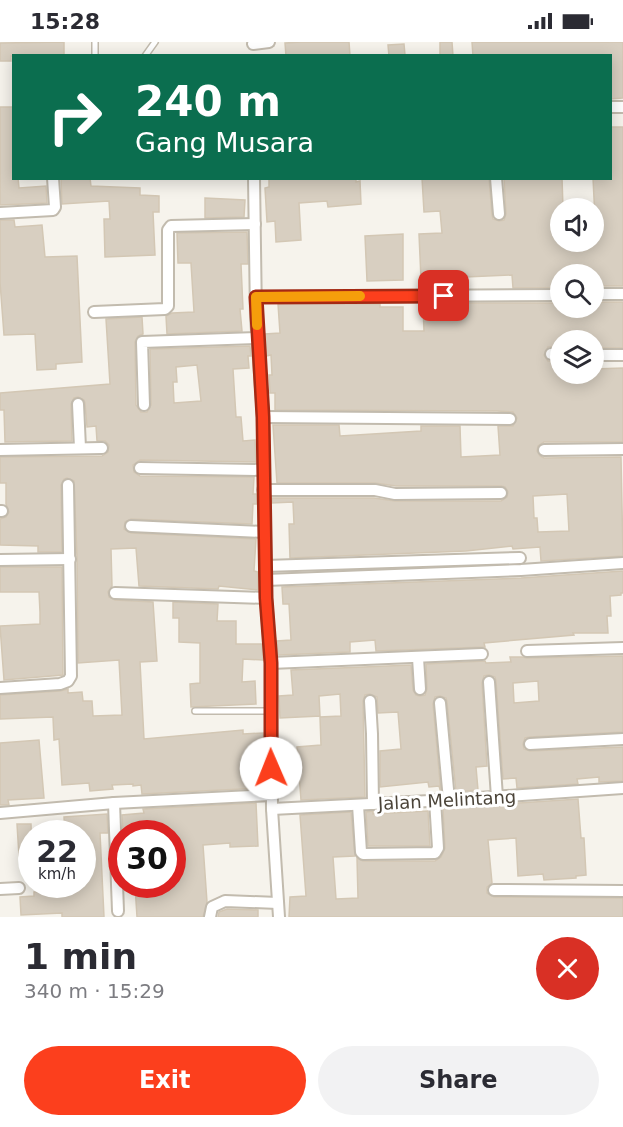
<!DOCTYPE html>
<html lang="en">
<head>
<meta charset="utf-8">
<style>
  body { margin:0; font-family:"DejaVu Sans",sans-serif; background:#f2f2f3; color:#2b2b33; height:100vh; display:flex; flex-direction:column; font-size:22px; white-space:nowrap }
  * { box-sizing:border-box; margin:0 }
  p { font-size:20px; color:#7c7c81 }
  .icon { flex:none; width:33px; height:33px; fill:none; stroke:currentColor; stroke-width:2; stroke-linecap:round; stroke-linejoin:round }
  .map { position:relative; height:875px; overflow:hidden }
  .panel { display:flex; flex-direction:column; background:#fff; flex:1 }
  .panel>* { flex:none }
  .banner { position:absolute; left:12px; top:12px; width:600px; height:126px; border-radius:0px; box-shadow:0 3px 15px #0003; background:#0b6e4f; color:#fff; overflow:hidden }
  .fabs { position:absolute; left:550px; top:156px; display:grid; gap:12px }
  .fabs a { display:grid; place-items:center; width:54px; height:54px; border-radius:50%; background:#fff; box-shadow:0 3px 15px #0003; font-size:30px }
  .speed { position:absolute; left:18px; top:778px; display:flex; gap:12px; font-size:30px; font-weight:700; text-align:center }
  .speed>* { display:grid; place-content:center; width:78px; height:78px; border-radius:50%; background:#fff; box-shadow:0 3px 15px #0003; line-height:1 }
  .speed small { font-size:15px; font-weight:400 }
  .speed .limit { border:9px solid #d22; background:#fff; color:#111 }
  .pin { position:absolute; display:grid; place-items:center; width:51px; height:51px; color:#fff; margin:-26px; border-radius:12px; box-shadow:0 3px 9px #0006 }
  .me { position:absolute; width:66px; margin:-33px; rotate:359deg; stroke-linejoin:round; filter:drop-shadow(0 0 4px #0008) }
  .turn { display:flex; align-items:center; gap:21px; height:126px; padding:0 24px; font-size:27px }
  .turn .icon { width:78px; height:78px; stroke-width:2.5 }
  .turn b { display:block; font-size:42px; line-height:51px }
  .round { display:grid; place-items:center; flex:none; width:63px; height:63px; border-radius:32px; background:#f2f2f3 }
  .summary { display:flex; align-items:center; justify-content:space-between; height:102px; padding:0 24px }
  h1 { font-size:36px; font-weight:800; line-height:45px }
  .primary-button { display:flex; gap:12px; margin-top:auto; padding:12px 24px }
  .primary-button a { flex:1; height:69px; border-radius:36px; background:#fc3f1d; color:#fff; font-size:24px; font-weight:800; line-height:69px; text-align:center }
  .primary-button a+a { background:#f2f2f3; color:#2b2b33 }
  .status { display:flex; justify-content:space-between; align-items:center; height:42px; padding:0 30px; background:#fff; direction:ltr }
  .status svg { height:16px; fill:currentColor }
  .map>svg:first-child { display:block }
  .building { fill:#d8cfc1; stroke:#d3c7b4; stroke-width:1.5; fill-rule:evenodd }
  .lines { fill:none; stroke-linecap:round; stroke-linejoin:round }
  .service-casing { stroke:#c2bbae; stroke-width:8 }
  .minor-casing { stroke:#c2bbae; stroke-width:14 }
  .service { stroke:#fff; stroke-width:5 }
  .minor { stroke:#fff; stroke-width:10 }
  .route-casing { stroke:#a42913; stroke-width:15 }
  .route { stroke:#fc3f1d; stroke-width:10 }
  .slow { stroke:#f59e0b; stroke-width:10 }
  .labels { text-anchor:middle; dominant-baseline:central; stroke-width:6; stroke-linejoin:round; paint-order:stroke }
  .street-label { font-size:18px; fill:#4b4439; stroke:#fff }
</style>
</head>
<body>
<div class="status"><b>15:28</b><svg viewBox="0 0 49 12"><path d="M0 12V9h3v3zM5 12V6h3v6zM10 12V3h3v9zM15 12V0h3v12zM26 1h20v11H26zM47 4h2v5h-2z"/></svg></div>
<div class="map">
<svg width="623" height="875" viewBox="0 0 623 875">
  <rect width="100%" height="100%" fill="#f6f3ec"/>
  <!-- building -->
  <g class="building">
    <path d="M64,0V14H11V19H0V1Z"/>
    <path d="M301,0H349L350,14H286L285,1Z"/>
    <path d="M440,0H452L453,14H440Z"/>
    <path d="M472,0H623V56L610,57V14H473Z"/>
    <path d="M404,2L405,13L389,14L388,3Z"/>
    <path d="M0,65H14V136H18L19,146L46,144L47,161L0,163Z"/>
    <path d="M610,85H623V244H594V232H560V246H513L512,233L421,237L419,192L442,191L440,169L424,170L422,136H489L492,173L493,177L499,179L504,178L506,172L504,136H562L563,166H561V200H594V196H596L593,136H610Z"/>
    <path d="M61,136H90L91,144L140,146V153L159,154V170H153L155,213L105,215L104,177H110L109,159L62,162Z"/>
    <path d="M269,136H356V140L360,139L361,162L328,165L327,159L299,161L301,198L276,200L275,179L267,180L265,146L269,145Z"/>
    <path d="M205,156L245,158L244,175L205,176Z"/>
    <path d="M0,178H14L15,185L42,183L45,215L77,214L82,320L56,322V327L37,328L35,292L4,293L0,240Z"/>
    <path d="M247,190L248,222H241L243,267H240L242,289L167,292L166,274L172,271L194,270L191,221H178L177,191Z"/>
    <path d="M403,192V238L367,239L365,194Z"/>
    <path d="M594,260H623V306H594V298H561V304L548,305L544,313L548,319L561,320V332H594V327L623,326V400H544L538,404L537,409L540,414L544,416L621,415L623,514L541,519L540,505L513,507L512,504L466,509L290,516L289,482H294L293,460L272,461V456H374L395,459H501L507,455L508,450L505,445L501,444H396L375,441H277L273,383H339L340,394L421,389V384H460L461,415L500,413L498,384H513L517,376L513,370L497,369L275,368V351H270L269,333H272L271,313L266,314L265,292L280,291L278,262H380V265H403V289H424L423,261H561V266H594ZM567,452L569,489L538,490L537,476H534L533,454Z"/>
    <path d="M142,275L143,292L138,294L135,300L136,363L141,370H147L151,363L150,307L250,304L251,314H248L249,326L233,327L236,375H241L243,399L255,398L256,420L140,418L133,423L134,430L140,434L254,435L253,452H257V462H253L252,482L131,477L125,480L124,487L131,491L256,497L254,529L258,530V548L219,544L218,547L139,544L136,506L111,507L112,544L108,550L109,555L115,558L153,560L157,619L140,620L144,697L243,688V692L263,691L264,721H261L263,746L142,752L141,743L133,744V742L112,743L113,747L90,749L89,741L62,743L59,697L54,698L53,675L0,677V653L60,649L68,647V651L82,650L83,659H92L93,674L122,673L119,618L78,621L77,516L74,439L67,436L64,437L61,443L62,510H38V504L0,503V477L6,475L9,470L6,462V441H0V415L102,414L108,410L109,403L105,399H97L96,384L87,385L85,361L84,358L78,355L74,356L71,362L72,399L5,400L4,368H0V351L110,342L106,277ZM197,323L201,359L174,361L173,340H177L176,325Z"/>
    <path d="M0,525H62L63,633L4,638L0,584L40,582V570L39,550H0Z"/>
    <path d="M623,529V551H621V553L610,554L611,574H607L608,591H573L574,593L484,601L485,605L376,609L375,598L350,600V610L278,613L277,599L291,598L289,562H283L282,545L521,536Z"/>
    <path d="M173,560L218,562L217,579H236V602H262L263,618L243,617L242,640L255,639L256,662L191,665L190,642L200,641V601L179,600V576H173Z"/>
    <path d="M623,614V690L530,695L525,696L523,702L524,707L530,709L623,705V739L599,740V735L577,737L578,742L517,746L516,736L503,737L496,639L495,635L489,633L484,634L482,641L487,724L476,725L478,748L456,750L447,660L446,656L440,654L435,655L433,662L441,751L439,744L429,745L428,740L380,745V709L401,707L398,670L378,671L377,655L370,652L365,653L363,659L365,755L301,758L297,705L321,703L320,675L341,674L340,652L319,654L320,674L280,676L279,654L293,653L291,628L411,623L413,648L416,653L420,654L425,653L427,647L426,622L485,619L486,621L511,620L510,615H522L527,616ZM538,639L539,659L514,661L513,641Z"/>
    <path d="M39,698L44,756L8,758L9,763H0V701Z"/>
    <path d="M578,757L581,796H584L586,833L576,834V836L544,838L543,832L518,834L516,796L488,798L492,841L487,845V851L494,855L623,856V875H289L290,855L306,854L300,773L351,770L355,814L333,815L336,857L358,856L357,816L363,819H435L441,815L445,806L443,766Z"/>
    <path d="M256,761L258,804L230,805V801L203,803L207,860L203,875H137L135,843H172V792H126V789L123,790L122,773L144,771L143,767Z"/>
    <path d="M373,769V772L428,769L430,804H368L366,770Z"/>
    <path d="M107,772L108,791H100L104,875H62V871L21,873L20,855L34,854V850L56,849V846L82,843V792H65L64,775Z"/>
    <path d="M17,782H31L32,814H19Z"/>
    <path d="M227,867L258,868V875H218L219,870Z"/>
  </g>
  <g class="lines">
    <defs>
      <g id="service">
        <path d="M95,14V0"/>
        <path d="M145,14L155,0"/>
        <path d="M195,669H272"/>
      </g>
      <g id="minor">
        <path d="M253,2L269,0"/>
        <path d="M610,65H623"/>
        <path d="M254,136L256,275L263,375L266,556L271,621L272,767L279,875"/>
        <path d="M496,136L499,172"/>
        <path d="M0,171L53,168L55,165L53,136"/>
        <path d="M594,252H623"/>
        <path d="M256,255L561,253"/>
        <path d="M94,270L165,267L168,264V188L171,184L255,182"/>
        <path d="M551,312H561"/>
        <path d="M594,313H623"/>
        <path d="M78,362L80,406"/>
        <path d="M144,363L142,300L257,296"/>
        <path d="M263,375L510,377"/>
        <path d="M0,408L102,406"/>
        <path d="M544,408L623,407"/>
        <path d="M140,426L263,428"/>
        <path d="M263,448H375L395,452L501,451"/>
        <path d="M0,469H2"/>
        <path d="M131,484L264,490"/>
        <path d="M0,518L70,517"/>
        <path d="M265,524L520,516"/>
        <path d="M266,538L521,528L623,521"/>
        <path d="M115,551L266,556"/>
        <path d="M527,609L623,606"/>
        <path d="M418,616L420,647"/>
        <path d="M271,621L482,612"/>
        <path d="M489,640L497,755"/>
        <path d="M0,646L60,642L68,639L71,634L68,443"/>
        <path d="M370,659L372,692L373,762"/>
        <path d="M440,661L449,758"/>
        <path d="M530,702L623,697"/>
        <path d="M114,761L118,869"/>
        <path d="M358,763L361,810L363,812L435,811L438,806L435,758"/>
        <path d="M272,767L449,758L623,746"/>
        <path d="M0,771L114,761L271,753"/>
        <path d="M0,847L19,846"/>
        <path d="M494,848L623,849"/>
        <path d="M210,875L212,865L225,859L278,861"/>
      </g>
    </defs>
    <!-- service casing -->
    <use href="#service" class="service-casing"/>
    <!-- minor casing -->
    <use href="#minor" class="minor-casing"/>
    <!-- service -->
    <use href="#service" class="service"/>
    <!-- minor -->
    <use href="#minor" class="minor"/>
  </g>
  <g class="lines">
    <defs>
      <path id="route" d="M271,726V621L266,556L263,375L256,255L444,254"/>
    </defs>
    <!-- route casing -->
    <use href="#route" class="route-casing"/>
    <!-- route -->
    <use href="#route" class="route"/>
    <!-- slow -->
    <path class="slow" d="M257,283L256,255L360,254"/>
  </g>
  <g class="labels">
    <!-- street labels -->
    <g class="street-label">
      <text transform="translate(447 758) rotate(-3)">Jalan Melintang</text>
    </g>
  </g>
</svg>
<div class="fabs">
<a><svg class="icon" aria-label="sound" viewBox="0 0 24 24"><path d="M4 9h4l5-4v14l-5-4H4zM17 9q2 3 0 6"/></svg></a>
<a><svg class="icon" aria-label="search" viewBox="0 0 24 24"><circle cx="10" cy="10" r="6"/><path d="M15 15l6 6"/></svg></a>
<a><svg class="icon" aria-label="layers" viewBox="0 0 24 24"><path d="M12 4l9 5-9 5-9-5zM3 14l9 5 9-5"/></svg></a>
</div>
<div class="speed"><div>22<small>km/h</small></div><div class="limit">30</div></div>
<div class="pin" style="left:444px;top:254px;background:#d93025"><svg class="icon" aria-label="arrive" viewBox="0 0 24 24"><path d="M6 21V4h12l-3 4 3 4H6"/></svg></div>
<svg class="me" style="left:271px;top:726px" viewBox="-20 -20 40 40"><circle r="19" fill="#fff"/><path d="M0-13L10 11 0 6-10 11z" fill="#fc3f1d"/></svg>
<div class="banner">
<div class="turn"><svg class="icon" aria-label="right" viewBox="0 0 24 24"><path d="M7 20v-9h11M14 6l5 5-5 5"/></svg><div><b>240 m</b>Gang Musara</div></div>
</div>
</div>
<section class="panel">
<div class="summary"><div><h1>1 min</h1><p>340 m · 15:29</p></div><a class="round" style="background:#d93025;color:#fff"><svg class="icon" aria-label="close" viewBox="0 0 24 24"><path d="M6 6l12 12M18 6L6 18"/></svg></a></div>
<div class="primary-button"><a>Exit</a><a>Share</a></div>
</section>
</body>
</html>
